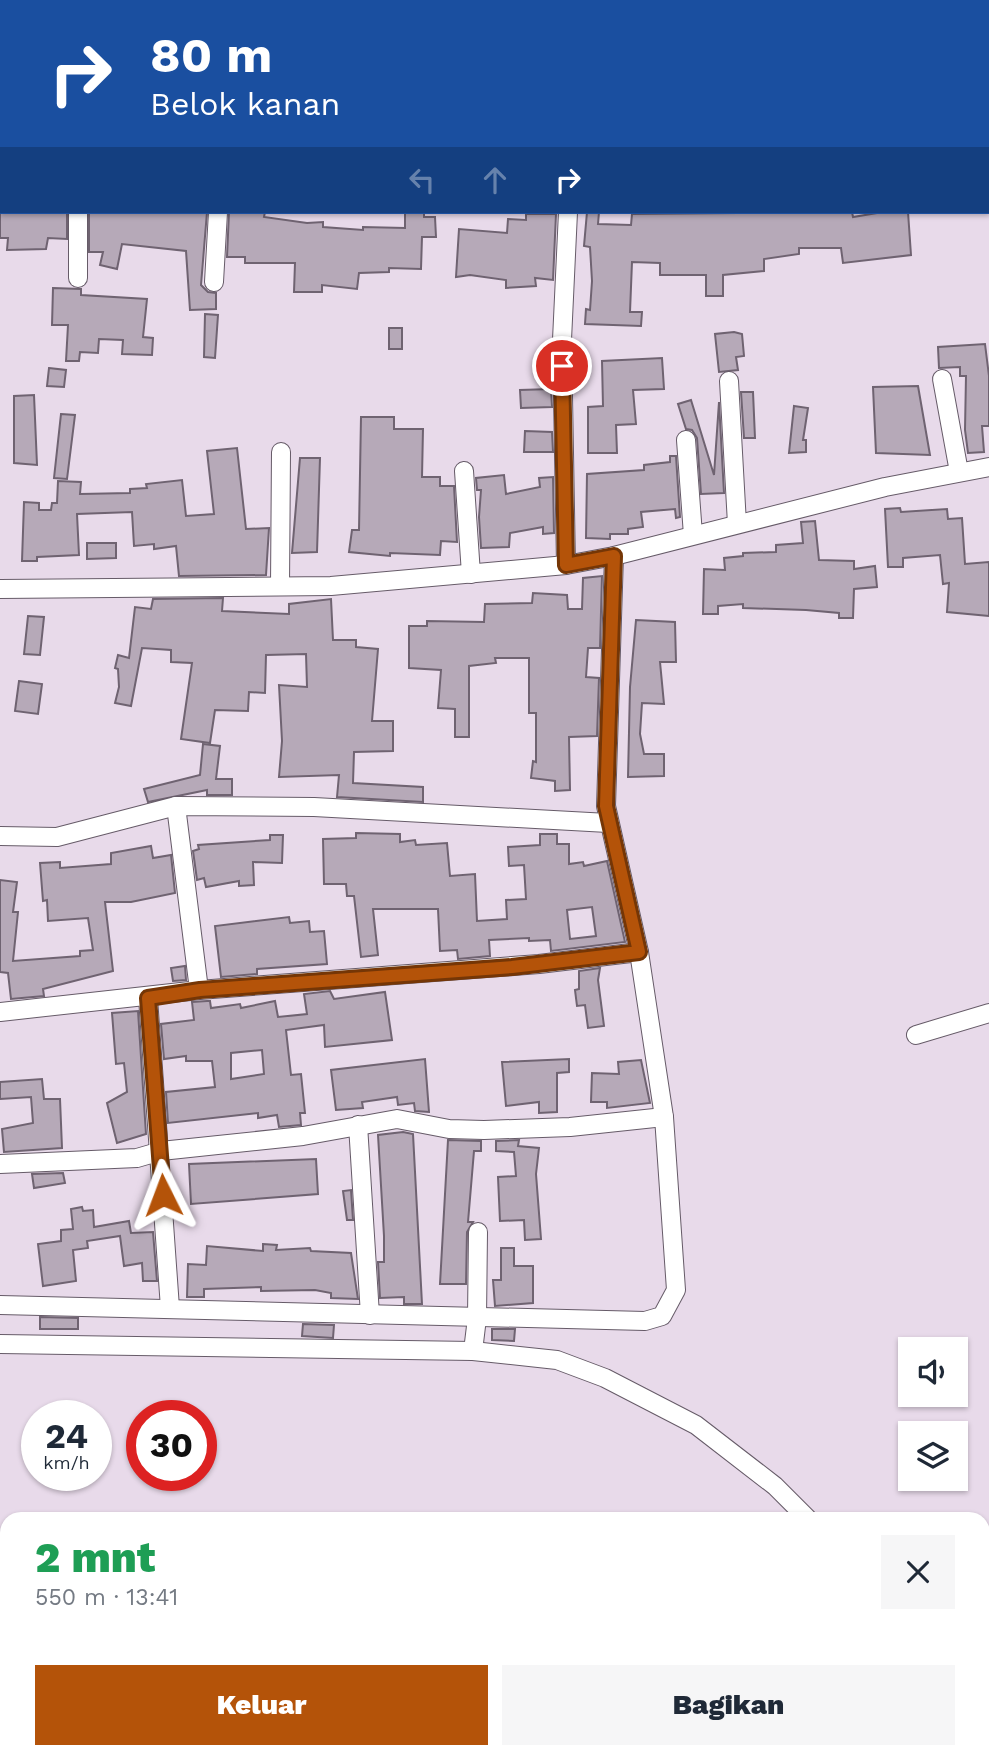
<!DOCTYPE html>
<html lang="id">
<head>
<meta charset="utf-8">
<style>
  body { margin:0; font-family:"Work Sans",sans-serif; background:#f6f6f7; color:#1f2937; height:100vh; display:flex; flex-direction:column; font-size:26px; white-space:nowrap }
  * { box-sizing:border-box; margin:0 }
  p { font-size:23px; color:#747a83 }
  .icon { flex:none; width:38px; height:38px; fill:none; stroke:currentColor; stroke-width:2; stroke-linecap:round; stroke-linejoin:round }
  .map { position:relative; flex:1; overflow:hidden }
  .side { position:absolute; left:0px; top:1512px; width:990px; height:247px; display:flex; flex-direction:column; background:#fff; border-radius:21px 21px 0 0; box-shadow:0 2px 5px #0004 }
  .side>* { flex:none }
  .guide { position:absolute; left:0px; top:0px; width:990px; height:214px; box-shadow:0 2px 5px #0004; background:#1a4fa0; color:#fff; overflow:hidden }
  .controls { position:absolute; left:898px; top:1337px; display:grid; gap:14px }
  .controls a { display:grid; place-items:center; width:70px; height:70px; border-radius:0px; background:#fff; box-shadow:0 2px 5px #0004; font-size:35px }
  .speed { position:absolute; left:21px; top:1400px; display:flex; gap:14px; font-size:35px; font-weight:700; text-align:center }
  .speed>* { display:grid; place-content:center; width:91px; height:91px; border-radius:50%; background:#fff; box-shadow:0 2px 5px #0004; line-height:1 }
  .speed small { font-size:18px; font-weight:400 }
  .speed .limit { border:10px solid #d22; background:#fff; color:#111 }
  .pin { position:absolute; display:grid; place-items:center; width:60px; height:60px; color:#fff; margin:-30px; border:4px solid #fff; border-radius:50%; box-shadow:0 2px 7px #0007 }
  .me { position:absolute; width:77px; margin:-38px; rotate:357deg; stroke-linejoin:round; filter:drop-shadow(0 0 5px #0008) }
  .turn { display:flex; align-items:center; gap:24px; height:147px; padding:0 35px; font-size:32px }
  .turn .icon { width:91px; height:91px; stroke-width:2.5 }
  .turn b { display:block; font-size:49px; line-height:60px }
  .lanes { display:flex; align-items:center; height:66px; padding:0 35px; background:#0003; justify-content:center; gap:35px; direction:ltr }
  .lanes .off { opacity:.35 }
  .round { display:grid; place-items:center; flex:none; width:74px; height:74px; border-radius:0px; background:#f6f6f7 }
  .head { display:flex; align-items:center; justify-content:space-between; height:119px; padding:0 35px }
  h1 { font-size:42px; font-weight:800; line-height:52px; color:#1e9e55 }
  .cta { display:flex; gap:14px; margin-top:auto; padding:14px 35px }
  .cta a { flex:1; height:80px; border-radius:0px; background:#b45309; color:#fff; font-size:28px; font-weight:800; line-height:80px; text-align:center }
  .cta a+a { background:#f6f6f7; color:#1f2937 }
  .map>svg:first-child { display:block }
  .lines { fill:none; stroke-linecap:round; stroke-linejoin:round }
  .stream { stroke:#4da0d2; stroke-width:5 }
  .building { fill:#b6a9b8; stroke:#6f6371; stroke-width:2; fill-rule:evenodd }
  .minor-casing { stroke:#665b68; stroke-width:20 }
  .minor { stroke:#fff; stroke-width:18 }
  .route-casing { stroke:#753606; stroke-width:18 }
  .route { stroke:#b45309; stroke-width:12 }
</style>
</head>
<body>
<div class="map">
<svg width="989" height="1758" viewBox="0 0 989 1758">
  <rect width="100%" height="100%" fill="#e8daea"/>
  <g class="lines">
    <!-- stream -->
    <path class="stream" d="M473,0L483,2"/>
  </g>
  <!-- building -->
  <g class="building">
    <path d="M0,212H67V239L48,238L46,249L7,250L8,238H0Z"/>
    <path d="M89,212H207L201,285L208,292L216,293V309L190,310L186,251L122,244L117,269L100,265L103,252H89Z"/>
    <path d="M229,212H265L264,217L307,223L323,222V227L363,230V227L405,228V212H424V217H435L436,237H422L421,269L389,268V272L359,273L357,289L322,285V292H294L295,263H245V257H227Z"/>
    <path d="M587,212H599L598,224L631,225L632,214L852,212L853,217L883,212H908L911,255L843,263L841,248H799V254L764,259V271L723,275V296H706V275H660V263L632,262L630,312H642L641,326L585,324L586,309L590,310L592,281L590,247L584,246Z"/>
    <path d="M526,214H556L553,280L535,278L536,286L506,288V280L470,275L456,277L459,229L507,233L508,219L526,220Z"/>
    <path d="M53,288L81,289V295L147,299L143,337L153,338L152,355L122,354L123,340L99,339L98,353L80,352L79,361H66L68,325H52Z"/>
    <path d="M205,314L218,315L215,358L204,357Z"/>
    <rect x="389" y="328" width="13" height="21"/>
    <path d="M734,332L742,334L744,356L736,357L738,370L719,372L715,334Z"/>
    <path d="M985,344L989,376V426H982L984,452L968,453L965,430L966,376H960V367L939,368L938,347Z"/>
    <path d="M662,358L664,389L633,390L636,424L616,425L617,453H588V407L603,406L602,361Z"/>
    <path d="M49,368L66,370L64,387L47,386Z"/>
    <path d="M918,386L930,455L876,453L873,387Z"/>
    <path d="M551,389L552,407L521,408L520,390Z"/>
    <path d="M741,392H753L755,438H744Z"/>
    <path d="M34,395L37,465L14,463V396Z"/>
    <path d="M691,400L714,475L719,402L724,493L701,494L697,438L692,430L686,429L678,404Z"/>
    <path d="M794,406L808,408L803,440H806V452L789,453Z"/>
    <path d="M61,414L75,415L67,479L54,478Z"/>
    <path d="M361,417H394V429H423L422,477H440V486H454L457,542L441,541L440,555L390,553V556L349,552L352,530H359Z"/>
    <path d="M525,431L552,432L553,452H524Z"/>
    <path d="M237,448L246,529L269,528L266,575L179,576L176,546L154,549V544L134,546L132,512L77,514L79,555L37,557V561H22L24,502L39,503V510H51L52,503H57L58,481L81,482L80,494L130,493V489L147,488L146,484L182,480L186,516L214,514L207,451Z"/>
    <path d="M670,456H676L680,517L676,518L675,509L641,512L643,527L628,529V534H610V539L586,538L587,474L644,470V465L670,462Z"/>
    <path d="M300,458H320L317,552L292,553Z"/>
    <path d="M504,475L506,494L540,487L539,478L553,477L554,533L543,534V527L510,533L509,547L481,548L479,517L481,490H477L476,478Z"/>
    <path d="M900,508L901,512L947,509L948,519L962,518L965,564L989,562V616L947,612L949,583L943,584L940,555L903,558V567H888L885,509Z"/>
    <path d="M815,521L819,560L854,561V569L875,566L877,587L854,589L853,618H839V613L806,610L743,608V604L718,606V614H703L704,569L725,570L724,558L743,556V553L776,552V545L803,543L801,522Z"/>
    <path d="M87,543H116V558L87,559Z"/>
    <path d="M602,576L600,648H588L586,677L599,678L597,736L569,737L570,790L555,791V781L531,778L533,761L536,762V713H529V658H495L496,663L469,666V737H455V709L438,708L441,670L409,668V626H427V621L484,622L485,604L532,603L533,593L567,595L568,609H582L583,578Z"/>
    <path d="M223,598L222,611L289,614V604L331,599L333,640H356V647L378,649L372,721H393V751L354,752L353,783L423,787V802L337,797L339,775L279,777L282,741L279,685L307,687L306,654L266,655L265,693L249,692L248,711L215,710L210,743L181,739L192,663L171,662V650L142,648L131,706L115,703L119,687L118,669L115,668L118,655L129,658L135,607L151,609L153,599Z"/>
    <path d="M28,616L44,617L40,655L24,654Z"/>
    <path d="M636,620L675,622L676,662H660L664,704L642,703L640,734L644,754H664V776L628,777L630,687Z"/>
    <path d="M19,681L42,684L38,714L15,711Z"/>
    <path d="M203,744L220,746L216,779H232V795H207V790L148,802L144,789L200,775Z"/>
    <path d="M356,833L400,834V842L415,840L416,845L447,843L450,876L475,874L477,921L507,919L506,900L526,899L524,865L509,866L508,847L540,845V834H557V844H569V864L583,862L584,866L607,861L625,942L551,951L550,940L529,941V938L489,940L490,956L458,959L457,950L440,951L438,909H373L378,955L361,957L354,896H347L346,884H324L323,839L356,838ZM592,907L596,936L570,939L567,910Z"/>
    <path d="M270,835H283L282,863L253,862L254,885L239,886V881L206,887L204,878L197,880L193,851L199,849L198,845L270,840Z"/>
    <path d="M151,846L153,858L171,855L175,893L131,902H105L113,971L43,989L44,996L11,999L8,973L0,972V880L17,882L13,912H18L13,961L80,956V951L93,950L88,918L48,921L47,900L43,901L40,863L60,862V868L111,864V853Z"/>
    <path d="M289,917L290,923L309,921L310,932L324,931L327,964L257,969V974L221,977L215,926Z"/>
    <path d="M185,966L186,980L173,981L171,968Z"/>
    <path d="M600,968L598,980L604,1026L588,1028L585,1005L577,1006L575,990L579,989V971Z"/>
    <path d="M330,991L334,999L385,992L392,1040L325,1047L324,1025L286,1030L291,1075L301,1074L305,1113H300L301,1125L279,1127L277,1115L258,1118V1113L168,1123L166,1092L215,1087L212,1061H186V1056L164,1059L161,1024L194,1020L192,1002L207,1001H210L211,1008L240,1004L241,1008L275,1001L278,1017L307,1014L304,994ZM262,1050L264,1074L231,1079V1053Z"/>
    <path d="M138,1011L146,1134L117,1143L107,1103L127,1092L124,1063L116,1064L112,1013Z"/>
    <path d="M425,1059L429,1112L415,1111L414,1103L398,1105L397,1097L362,1102L363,1108L336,1110L331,1070Z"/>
    <path d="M569,1059V1072L557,1073V1112L539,1113V1102L506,1106L502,1062Z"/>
    <path d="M641,1060L650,1103L607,1108V1102H591L592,1073L619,1074L618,1062Z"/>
    <path d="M42,1079L44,1099H60L62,1148L4,1152L2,1129L33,1123L31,1097L0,1099V1082Z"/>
    <path d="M403,1132L413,1134L422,1304H404V1297L380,1298L378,1262H384V1236L378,1135Z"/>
    <path d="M448,1140L481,1141V1151H474L468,1222H473L467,1232L466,1284H440Z"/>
    <path d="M519,1140L518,1146L539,1148L536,1174L541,1239L525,1240L524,1220L500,1221L498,1177L516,1176L514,1152L496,1151V1141Z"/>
    <path d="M316,1159L318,1194L191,1204L189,1164Z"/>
    <path d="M63,1173L65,1183L34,1188L32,1174Z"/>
    <path d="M351,1190L353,1220H347L343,1191Z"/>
    <path d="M82,1207L83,1211L93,1210L94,1227L129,1221L131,1233L153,1232L157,1281H143L142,1263L124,1266L120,1236L87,1241L88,1248L73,1250L76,1281L43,1286L38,1244L61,1241V1230L73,1229L71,1209Z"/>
    <path d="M263,1244L277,1245L276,1250L310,1248L311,1251L351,1253L358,1299L331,1298V1293L315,1290L261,1291V1287L204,1289V1297H187L188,1264L206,1265L207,1246L263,1251Z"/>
    <path d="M501,1248H514V1266H533V1303L495,1306L493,1280H501Z"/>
    <path d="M40,1317L78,1318V1329H40Z"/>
    <path d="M303,1324L334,1325L333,1338L302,1336Z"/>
    <path d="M492,1329H515L514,1341L492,1340Z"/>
  </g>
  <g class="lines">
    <defs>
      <g id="minor">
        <path d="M443,0L453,2"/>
        <path d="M565,0L575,2"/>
        <path d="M934,0L946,2"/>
        <path d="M685,2L711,0"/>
        <path d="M989,81V128"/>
        <path d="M989,160V159"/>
        <path d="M0,163L2,162"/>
        <path d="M78,278V212"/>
        <path d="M214,282L218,212"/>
        <path d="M942,379L959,472"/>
        <path d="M729,381L737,524"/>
        <path d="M686,440L693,535"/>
        <path d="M464,471L471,574"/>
        <path d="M566,565L562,340L568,212"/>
        <path d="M280,586L281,452"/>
        <path d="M0,589L331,586L566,565L614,556L885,487L989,467"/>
        <path d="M176,806L199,990"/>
        <path d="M0,836L57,837L176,806L314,807L608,823"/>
        <path d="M148,998L170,1308"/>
        <path d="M0,1012L199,990L539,964L639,952"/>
        <path d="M916,1035L989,1013"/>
        <path d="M358,1125L370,1315"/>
        <path d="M0,1164L137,1158L161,1151L303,1136L397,1119L449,1129L484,1130L570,1127L664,1117"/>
        <path d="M0,1305L645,1321L662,1316L676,1290L664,1117L639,952L606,806L614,556"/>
        <path d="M0,1344L473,1351L557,1360L605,1378L696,1425L775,1486L808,1519"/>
        <path d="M473,1351L477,1318L478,1232"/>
        <path d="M984,1552H989"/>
      </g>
    </defs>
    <!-- minor casing -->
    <use href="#minor" class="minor-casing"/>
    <!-- minor -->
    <use href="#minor" class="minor"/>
  </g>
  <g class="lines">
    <defs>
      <path id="route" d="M163,1195L148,998L200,990L512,967L639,952L606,806L614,556L566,565L562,366"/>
    </defs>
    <!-- route casing -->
    <use href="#route" class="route-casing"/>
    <!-- route -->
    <use href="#route" class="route"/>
  </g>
</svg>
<div class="controls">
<a><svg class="icon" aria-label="sound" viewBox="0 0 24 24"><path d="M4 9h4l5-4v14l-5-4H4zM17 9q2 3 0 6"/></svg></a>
<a><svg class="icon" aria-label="layers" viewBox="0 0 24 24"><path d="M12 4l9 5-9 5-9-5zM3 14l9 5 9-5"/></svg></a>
</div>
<div class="speed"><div>24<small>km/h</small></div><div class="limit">30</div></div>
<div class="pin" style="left:562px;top:366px;background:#d93025"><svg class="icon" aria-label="arrive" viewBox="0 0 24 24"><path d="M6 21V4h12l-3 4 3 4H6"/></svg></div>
<svg class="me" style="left:163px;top:1195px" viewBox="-20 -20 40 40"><path d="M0-17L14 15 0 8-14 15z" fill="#b45309" stroke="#fff" stroke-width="4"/></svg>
<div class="guide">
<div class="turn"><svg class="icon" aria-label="right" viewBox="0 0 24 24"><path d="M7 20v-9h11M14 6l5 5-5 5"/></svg><div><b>80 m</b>Belok kanan</div></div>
<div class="lanes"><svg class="icon off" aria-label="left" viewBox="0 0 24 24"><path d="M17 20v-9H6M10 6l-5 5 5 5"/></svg><svg class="icon off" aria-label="ahead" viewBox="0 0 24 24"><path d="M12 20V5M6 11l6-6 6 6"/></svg><svg class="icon" aria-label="right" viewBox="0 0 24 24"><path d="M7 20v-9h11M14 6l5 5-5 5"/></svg></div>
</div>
<section class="side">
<div class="head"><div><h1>2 mnt</h1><p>550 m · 13:41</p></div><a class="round"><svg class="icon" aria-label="close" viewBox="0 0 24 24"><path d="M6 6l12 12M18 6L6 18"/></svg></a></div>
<div class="cta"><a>Keluar</a><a>Bagikan</a></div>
</section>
</div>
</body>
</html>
